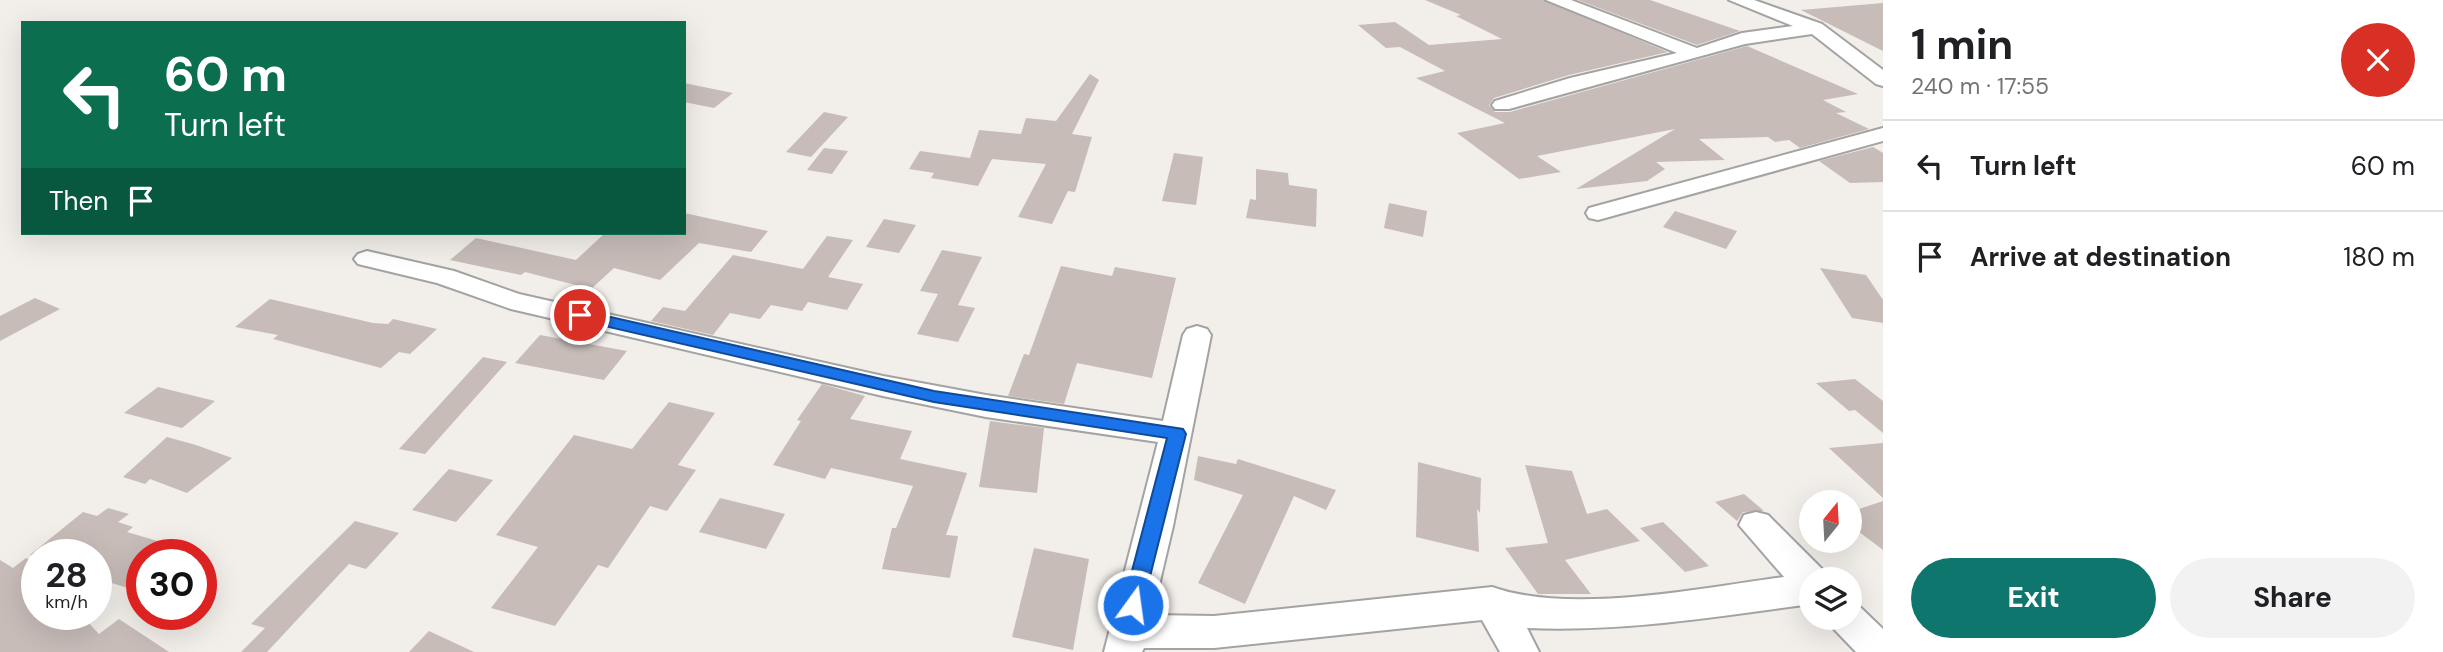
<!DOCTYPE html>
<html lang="en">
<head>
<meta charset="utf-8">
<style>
  body { margin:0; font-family:"DM Sans",sans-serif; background:#f2f2f2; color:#202124; height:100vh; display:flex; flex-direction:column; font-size:26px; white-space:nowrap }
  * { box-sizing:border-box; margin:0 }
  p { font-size:23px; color:#757577 }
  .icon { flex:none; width:38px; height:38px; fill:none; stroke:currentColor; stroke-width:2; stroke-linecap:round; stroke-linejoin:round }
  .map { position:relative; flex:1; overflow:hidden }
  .sheet { display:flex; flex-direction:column; background:#fff; width:560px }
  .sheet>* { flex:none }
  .guide { position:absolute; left:21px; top:21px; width:665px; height:214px; border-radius:0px; box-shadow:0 7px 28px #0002; background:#0b6e4f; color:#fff; overflow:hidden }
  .needle { width:46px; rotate:18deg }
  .controls { position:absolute; left:1799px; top:490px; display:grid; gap:14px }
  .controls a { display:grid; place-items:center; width:63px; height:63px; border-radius:50%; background:#fff; box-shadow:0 7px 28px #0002; font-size:35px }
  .speed { position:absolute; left:21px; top:539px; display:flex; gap:14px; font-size:35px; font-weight:700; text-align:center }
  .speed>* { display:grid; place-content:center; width:91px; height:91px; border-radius:50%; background:#fff; box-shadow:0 7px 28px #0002; line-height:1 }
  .speed small { font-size:18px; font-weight:400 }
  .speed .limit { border:10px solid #d22; background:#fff; color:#111 }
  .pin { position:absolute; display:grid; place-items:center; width:60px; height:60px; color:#fff; margin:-30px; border:4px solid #fff; border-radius:50%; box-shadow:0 2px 7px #0007 }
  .me { position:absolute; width:77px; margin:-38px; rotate:14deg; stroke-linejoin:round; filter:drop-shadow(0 0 5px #0008) }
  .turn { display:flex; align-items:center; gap:24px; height:147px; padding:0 28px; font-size:32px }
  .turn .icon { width:91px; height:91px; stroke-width:2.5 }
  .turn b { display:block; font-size:49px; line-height:60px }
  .then { display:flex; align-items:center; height:66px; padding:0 28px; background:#0003; gap:14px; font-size:26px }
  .round { display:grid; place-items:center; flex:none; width:74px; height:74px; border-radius:37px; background:#f2f2f2 }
  .headline { display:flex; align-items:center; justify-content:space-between; height:119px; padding:0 28px }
  h1 { font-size:42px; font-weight:700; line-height:52px }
  .button { display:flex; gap:14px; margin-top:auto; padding:14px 28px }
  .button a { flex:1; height:80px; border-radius:42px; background:#0f766e; color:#fff; font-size:28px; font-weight:700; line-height:80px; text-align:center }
  .button a+a { background:#f2f2f2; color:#202124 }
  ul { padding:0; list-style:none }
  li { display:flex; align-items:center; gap:21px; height:91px; padding:0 28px; border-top:2px solid #e0e0e0 }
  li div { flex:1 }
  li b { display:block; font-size:26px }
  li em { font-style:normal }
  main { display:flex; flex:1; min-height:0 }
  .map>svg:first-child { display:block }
  .building { fill:#c7bcb8 }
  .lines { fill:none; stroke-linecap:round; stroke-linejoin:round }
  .street-casing { stroke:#a3a3a3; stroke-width:4 }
  .street { fill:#fff; fill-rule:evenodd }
  .route { fill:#1a73e8; stroke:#114b97; stroke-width:2 }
</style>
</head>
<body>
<main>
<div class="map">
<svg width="1883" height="652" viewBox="0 0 1883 652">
  <rect width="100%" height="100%" fill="#f2eee9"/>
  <!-- building -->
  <g class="building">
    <path d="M1425,0H1544L1668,52L1569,75L1494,98L1489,105L1495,112H1510L1747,46L1858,94L1823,100L1846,112L1836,113L1869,129L1800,148L1789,140L1775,142L1768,137L1699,139L1725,160L1656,162L1665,169L1647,181L1576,189L1675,129L1537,156L1561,172L1519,179L1457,133L1505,123L1416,78L1445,71L1400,47L1386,48L1358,25L1395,22L1429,45L1502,39L1456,16L1461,15Z"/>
    <path d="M1578,0H1650L1740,31L1697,45Z"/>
    <path d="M1883,3V51L1801,10Z"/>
    <path d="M1090,74L1099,80L1072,134L1092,137L1075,192L1068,191L1052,224L1018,217L1046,164L992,159L978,186L931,178L934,173L909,169L920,151L970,158L979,130L1021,134L1026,118L1056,121Z"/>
    <path d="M684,83L733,93L714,108L684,102Z"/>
    <path d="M824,112L848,117L811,157L786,152Z"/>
    <path d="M1873,147L1883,153V182L1850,183L1819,161Z"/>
    <path d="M824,148L848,151L832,174L807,170Z"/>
    <path d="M1174,153L1203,157L1196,205L1162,201Z"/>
    <path d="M1256,169L1288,173L1289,185L1317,189L1316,227L1246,218L1250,199L1256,200Z"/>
    <path d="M1389,203L1427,211L1423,237L1384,228Z"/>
    <path d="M1675,211L1737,231L1726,249L1663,227Z"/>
    <path d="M684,213L768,231L751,252L699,243L660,280L614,268L591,289L525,272L521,275L450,260L476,238L576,260L605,233H684Z"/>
    <path d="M884,219L916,225L899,253L866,247Z"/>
    <path d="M827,236L853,240L828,277L863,284L847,310L808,302L802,311L771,305L760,319L730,313L713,335L651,321L663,307L685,311L733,255L803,269Z"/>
    <path d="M942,250L982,257L958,305L975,308L958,342L917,334L938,294L920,291Z"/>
    <path d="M1061,266L1112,276L1115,267L1176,278L1152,378L1077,363L1064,404L1008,396L1024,354L1029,355Z"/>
    <path d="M1820,268L1866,275L1883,300V323L1852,318Z"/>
    <path d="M35,298L60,309L0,341V316Z"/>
    <path d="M270,299L373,323L388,324L393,319L437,329L410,354L399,352L381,368L273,339L278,335L235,327Z"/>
    <path d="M540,335L627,351L604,380L515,363Z"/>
    <path d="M483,357L507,362L425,454L399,449Z"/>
    <path d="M1855,379L1883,401V433L1855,410L1849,411L1816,383Z"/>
    <path d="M822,384L865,396L850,419L912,431L900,459L967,473L946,535L958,536L950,578L882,569L892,528H896L913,486L831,468L825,479L773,465L801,421L797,420Z"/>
    <path d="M158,387L215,401L182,428L124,413Z"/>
    <path d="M669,402L715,413L678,465L696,470L667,511L650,506L608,568L598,565L555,626L491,608L538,547L496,535L574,435L632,449Z"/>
    <path d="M990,421L1044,428L1037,493L979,487Z"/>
    <path d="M167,437L196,445L232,458L187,493L150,479L145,484L123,477Z"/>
    <path d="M1883,443V498L1829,448Z"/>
    <path d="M1198,456L1236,464L1238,459L1336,490L1326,510L1294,496L1245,604L1198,583L1243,495L1194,480Z"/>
    <path d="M1418,462L1481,478L1480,513L1477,509L1479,552L1416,537Z"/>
    <path d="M1525,465L1572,471L1587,514L1607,509L1640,541L1565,560L1591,594H1538L1505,548L1548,543Z"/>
    <path d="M449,469L493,480L456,522L412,510Z"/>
    <path d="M1744,494L1764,511L1743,512L1737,521L1715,502Z"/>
    <path d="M720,498L785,514L766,549L699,532Z"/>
    <path d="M1883,501V550L1850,525V512Z"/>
    <path d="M108,508L129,514L118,522L133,527L127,532L188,550V555H142V582L134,590L96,578V555H30L83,512L97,516Z"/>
    <path d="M355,521L399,533L366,569L349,564L267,652H241L265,628L251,624Z"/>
    <path d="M1663,522L1709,566L1685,572L1640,528Z"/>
    <path d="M1034,548L1089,559L1073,650L1012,637Z"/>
    <path d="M26,558L37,564V614H80L99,634L119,619L169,652H0V560L13,568Z"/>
    <path d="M429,631L474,652H409Z"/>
  </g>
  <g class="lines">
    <defs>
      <g id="street">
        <path d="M1546,0H1571L1697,48L1742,33L1793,26L1729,0H1754L1822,24L1883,70V86L1876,84L1812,34L1745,44L1509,109H1495L1492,105L1495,101L1570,78L1677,53Z"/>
        <path d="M1883,128V141L1598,220L1589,218L1586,213L1589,208Z"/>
        <path d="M367,251L454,271L519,294L883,376L986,395L1163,421L1183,335L1187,329L1197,326L1207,329L1211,335L1173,526L1152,615L1214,616L1492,587C1571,615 1700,588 1784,577L1739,525L1744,515L1756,512L1768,515L1824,571L1828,579H1811V604C1716,617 1623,632 1527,628L1539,652H1500L1482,620L1214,648H1144L1142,652H1104L1158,442L986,417L883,396L511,309L437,283L358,264L354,259L358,254Z"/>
        <path d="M1850,603L1860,607L1883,629V652H1856L1834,629L1828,618H1850Z"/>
      </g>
    </defs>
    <!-- street casing -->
    <use href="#street" class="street-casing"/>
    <!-- street -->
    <use href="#street" class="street"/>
  </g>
  <!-- route -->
  <path class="route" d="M580,310L934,391L1183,429L1186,434L1141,612L1133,614L1126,612L1123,605L1167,438L934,402L574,319L572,315Z"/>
</svg>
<div class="controls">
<a><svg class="needle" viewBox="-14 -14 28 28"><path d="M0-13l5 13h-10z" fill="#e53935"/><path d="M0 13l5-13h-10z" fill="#757577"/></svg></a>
<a><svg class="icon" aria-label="layers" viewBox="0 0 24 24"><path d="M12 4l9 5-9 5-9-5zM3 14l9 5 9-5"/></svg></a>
</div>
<div class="speed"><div>28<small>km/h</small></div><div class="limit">30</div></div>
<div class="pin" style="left:580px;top:315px;background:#d93025"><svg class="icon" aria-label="arrive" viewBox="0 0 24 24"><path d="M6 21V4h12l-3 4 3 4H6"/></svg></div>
<svg class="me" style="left:1133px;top:605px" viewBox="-20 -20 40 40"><circle r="17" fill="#1a73e8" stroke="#fff" stroke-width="3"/><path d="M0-11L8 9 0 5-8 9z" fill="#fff"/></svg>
<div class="guide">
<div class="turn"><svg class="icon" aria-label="left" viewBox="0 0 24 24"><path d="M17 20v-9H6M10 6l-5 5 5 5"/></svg><div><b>60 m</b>Turn left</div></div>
<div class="then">Then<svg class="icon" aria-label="arrive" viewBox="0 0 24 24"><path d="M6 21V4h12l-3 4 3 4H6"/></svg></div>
</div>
</div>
<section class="sheet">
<div class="headline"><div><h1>1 min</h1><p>240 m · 17:55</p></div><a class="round" style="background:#d93025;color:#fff"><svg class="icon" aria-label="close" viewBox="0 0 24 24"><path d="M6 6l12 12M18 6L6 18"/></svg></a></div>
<ul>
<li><svg class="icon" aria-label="left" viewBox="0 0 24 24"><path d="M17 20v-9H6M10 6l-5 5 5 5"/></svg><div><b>Turn left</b></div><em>60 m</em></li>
<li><svg class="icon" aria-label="arrive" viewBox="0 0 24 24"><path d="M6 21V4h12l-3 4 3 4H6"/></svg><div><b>Arrive at destination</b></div><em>180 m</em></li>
</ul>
<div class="button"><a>Exit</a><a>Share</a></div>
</section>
</main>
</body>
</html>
